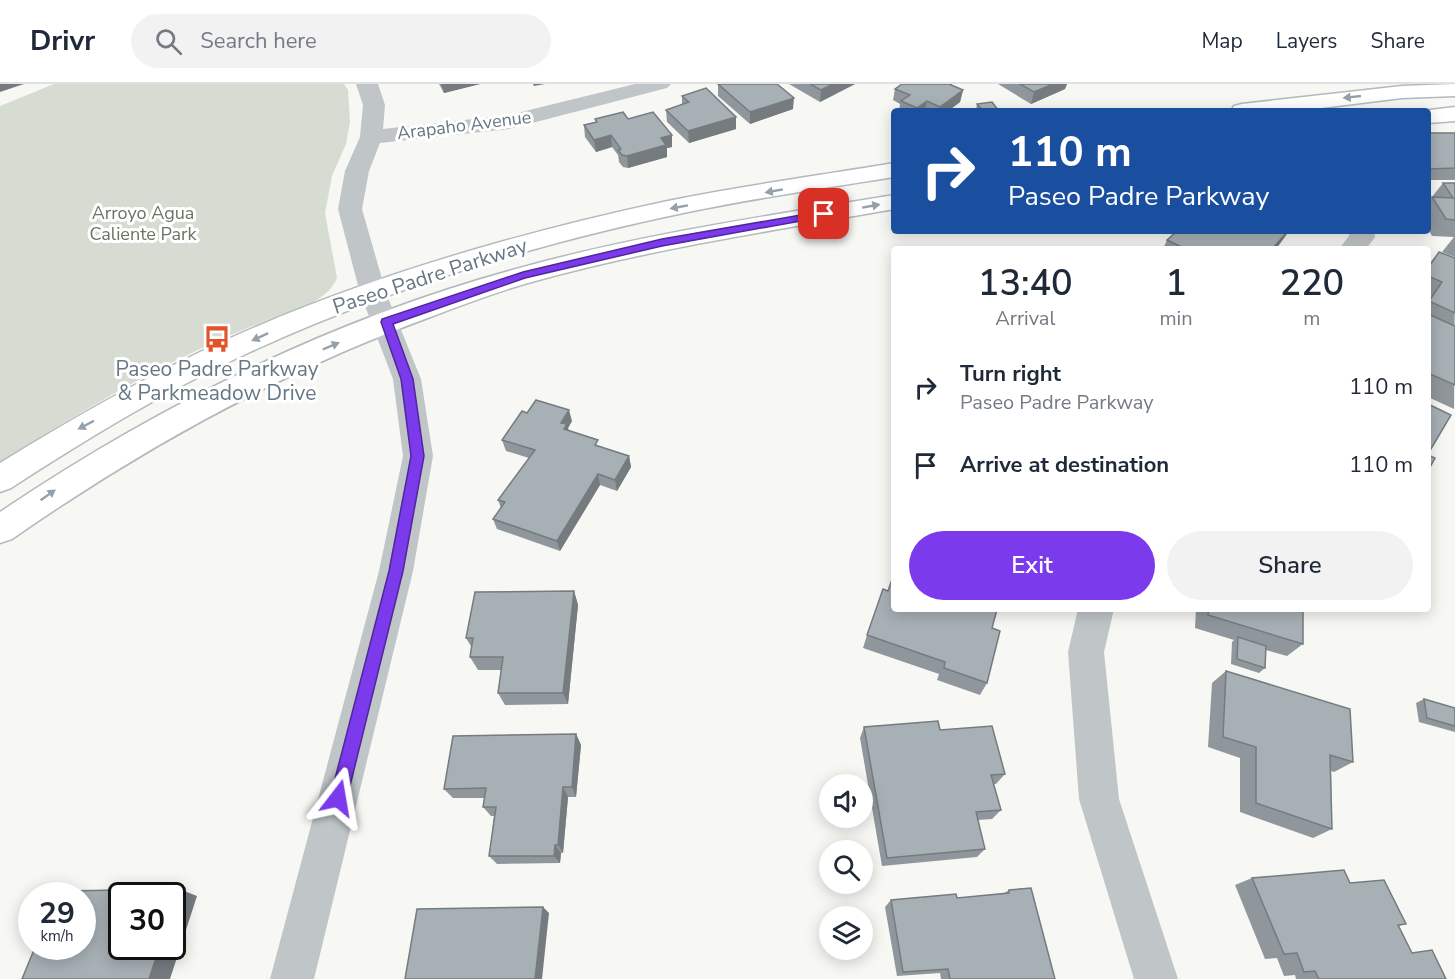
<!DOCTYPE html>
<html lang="en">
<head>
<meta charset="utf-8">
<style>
  body { margin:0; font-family:"Nunito Sans",sans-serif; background:#f2f2f3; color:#1f2937; height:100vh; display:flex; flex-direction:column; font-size:22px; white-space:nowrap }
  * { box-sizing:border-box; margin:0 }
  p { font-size:20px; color:#747a83 }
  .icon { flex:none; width:33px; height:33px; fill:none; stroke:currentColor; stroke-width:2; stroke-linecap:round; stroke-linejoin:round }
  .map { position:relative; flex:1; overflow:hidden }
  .drawer { position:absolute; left:891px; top:162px; width:540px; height:366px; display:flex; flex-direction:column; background:#fff; border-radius:6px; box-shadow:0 3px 15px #0003 }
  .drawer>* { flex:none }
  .hud { position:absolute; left:891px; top:24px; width:540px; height:126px; border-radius:6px; box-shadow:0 3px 15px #0003; background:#1a4fa0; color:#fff; overflow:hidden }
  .buttons { position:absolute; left:819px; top:690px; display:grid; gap:12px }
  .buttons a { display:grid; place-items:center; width:54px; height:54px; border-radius:50%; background:#fff; box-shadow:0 3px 15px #0003; font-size:30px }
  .speed { position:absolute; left:18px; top:798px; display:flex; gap:12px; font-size:30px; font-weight:700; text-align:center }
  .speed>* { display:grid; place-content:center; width:78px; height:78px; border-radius:50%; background:#fff; box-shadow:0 3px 15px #0003; line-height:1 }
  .speed small { font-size:15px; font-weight:400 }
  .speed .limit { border:3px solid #111; border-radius:9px; background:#fff; color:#111 }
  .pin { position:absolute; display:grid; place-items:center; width:51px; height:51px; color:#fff; margin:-26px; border-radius:12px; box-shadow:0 3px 9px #0006 }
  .me { position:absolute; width:66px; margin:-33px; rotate:14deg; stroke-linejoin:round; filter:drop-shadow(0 0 4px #0008) }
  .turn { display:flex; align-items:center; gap:21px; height:126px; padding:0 18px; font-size:27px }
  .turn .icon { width:78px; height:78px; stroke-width:2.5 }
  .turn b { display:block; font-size:42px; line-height:51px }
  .eta { display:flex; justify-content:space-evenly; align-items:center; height:102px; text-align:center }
  .eta b { font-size:36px; font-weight:600; line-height:42px }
  .button { display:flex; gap:12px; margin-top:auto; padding:12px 18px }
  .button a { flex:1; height:69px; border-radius:36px; background:#7c3aed; color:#fff; font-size:24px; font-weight:600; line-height:69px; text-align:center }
  .button a+a { background:#f2f2f3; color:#1f2937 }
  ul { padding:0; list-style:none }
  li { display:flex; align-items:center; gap:18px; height:78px; padding:0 18px }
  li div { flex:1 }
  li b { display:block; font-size:22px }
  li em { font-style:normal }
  header { display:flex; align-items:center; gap:36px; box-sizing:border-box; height:84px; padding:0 30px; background:#fff; border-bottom:2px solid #e0e1e3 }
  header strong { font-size:28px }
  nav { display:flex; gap:33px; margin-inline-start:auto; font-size:21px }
  .search { width:420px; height:54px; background:#f2f2f3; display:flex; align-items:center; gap:15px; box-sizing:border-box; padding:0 21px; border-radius:33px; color:#747a83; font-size:22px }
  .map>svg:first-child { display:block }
  .green { fill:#d7dcd3 }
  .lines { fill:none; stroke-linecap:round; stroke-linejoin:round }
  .secondary-casing { stroke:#b3b9bd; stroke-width:3 }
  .minor { fill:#c0c5c8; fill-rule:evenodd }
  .secondary { fill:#fff; fill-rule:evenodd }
  .wall { fill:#90979c }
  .shaded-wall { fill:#757b7f }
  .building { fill:#a7b0b5; stroke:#757b7f; stroke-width:1.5 }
  .oneway { fill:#94a0aa }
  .route { fill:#7c3aed; stroke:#51269a; stroke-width:1.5 }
  .labels { text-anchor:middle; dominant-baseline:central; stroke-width:6; stroke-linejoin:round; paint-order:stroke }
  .far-street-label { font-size:18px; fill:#667885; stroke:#fff }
  .far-park-label { font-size:18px; fill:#667761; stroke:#fff }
  .street-label { font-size:21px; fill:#667885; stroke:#fff }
  .poi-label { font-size:21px; fill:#667885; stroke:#fff }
</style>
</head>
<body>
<header>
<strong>Drivr</strong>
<div class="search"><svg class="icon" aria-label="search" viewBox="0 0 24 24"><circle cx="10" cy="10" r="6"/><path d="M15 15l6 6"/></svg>Search here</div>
<nav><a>Map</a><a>Layers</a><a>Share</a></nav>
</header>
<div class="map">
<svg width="1455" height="895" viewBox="0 0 1455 895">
  <rect width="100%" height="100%" fill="#f7f7f4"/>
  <!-- green -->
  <path class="green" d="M54,0H344L348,6L350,38L346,60L332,92L325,129L337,194C326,221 285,229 260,239C169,275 82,326 0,379V22Z"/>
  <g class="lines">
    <defs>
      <g id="secondary">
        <path d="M1455,0V12L1402,14L1297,27H1231L1234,22L1242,20L1402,2Z"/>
        <path d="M1455,23V37L1428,39V27H1422Z"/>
        <path d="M894,79V93C825,104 756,114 688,128C538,159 390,204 250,268C167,306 88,354 11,404L0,408V379C73,334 148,291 226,256C365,193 515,150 663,118C740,102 817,92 894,79Z"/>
        <path d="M894,111V125C772,147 648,165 528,199C496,208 465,220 433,232C282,287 144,363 12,455L0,459V428C158,322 332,235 516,185C640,150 768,132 894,111Z"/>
      </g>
    </defs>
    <!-- secondary casing -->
    <use href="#secondary" class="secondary-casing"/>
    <!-- minor -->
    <g class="minor">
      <path d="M356,0H378L385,21L383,45L509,31L635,0H671L667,4L509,45L380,59L369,87L362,125L386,209L421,295L433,372L413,487L314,895H270L379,487L403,372L393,295L360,209L338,125L345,87L360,53L363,21Z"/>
      <path d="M1350,147H1374L1375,153L1366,165H1339L1349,152Z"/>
      <path d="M1078,525H1114L1104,568L1119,715L1178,895H1134L1079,715L1068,568Z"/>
    </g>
    <!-- secondary -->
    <use href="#secondary" class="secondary"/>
  </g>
  <!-- wall -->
  <g class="wall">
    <path d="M439,0H480L444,9Z"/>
    <path d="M718,0L793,25L750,40L718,12Z"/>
    <path d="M789,0H855L820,18Z"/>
    <path d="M952,0V1L963,6L960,18L948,27H899L900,20L893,16L895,5Z"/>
    <path d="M998,0H1067L1065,5L1031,20Z"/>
    <path d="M682,12L736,33V45L689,59L667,38L666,26L682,21Z"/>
    <path d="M977,20L999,27H976Z"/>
    <path d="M595,35L672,63L667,64V73L628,84L623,83L619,78L618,71L612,63L596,68L585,53L584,41L596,38Z"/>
    <rect x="1428" y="49" width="27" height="47"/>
    <path d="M1443,99H1455V173L1442,168L1454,153L1432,152L1428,145V118Z"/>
    <path d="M1289,147L1276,165H1163L1167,156Z"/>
    <path d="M1439,168L1455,174L1454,325L1428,313V215L1431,210L1428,209V181Z"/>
    <path d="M572,337L568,344V347L599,363L629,372L631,383L617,407L600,401L560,467L497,445L493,435L501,424L498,416L529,374L506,367L502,356Z"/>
    <path d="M574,507L578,521L568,620L505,621L498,609L501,586H478L470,573L472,564L466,554Z"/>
    <path d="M894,525H998L992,544L987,599L980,611L937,596L939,590L863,564L867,551Z"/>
    <path d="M1196,525H1303V560L1287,572L1266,566L1265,584L1259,589L1231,580L1232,558L1234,556L1195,544Z"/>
    <path d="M1226,587L1353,678L1334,688L1331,687L1332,745L1313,754L1240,728V674L1208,663L1212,599Z"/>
    <path d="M1424,615L1455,624V648L1419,638L1416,619Z"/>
    <path d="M864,643L940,646L1005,690L996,700H994L1001,726L992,735L978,736L985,765L977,773L882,782L860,654Z"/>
    <path d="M576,650L581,661L576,713H568L563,769H561L560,779L497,780L489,772L494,732H491L483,723L485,714H453L444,705Z"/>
    <path d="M1252,794L1350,799L1406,840L1399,842L1412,869L1446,895H1296L1295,891L1284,892L1277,874L1265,875L1235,801Z"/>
    <path d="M1009,806L1055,895H941L940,889L897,892L885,823L891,816L957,814L1003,810Z"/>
  </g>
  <!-- shaded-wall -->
  <g class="shaded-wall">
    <path d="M0,0H24L0,8Z"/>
    <path d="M441,0H480L444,9Z"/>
    <path d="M533,0H545L534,2Z"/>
    <path d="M833,0H855L820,18L821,6Z"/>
    <path d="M1053,0H1067L1065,5L1031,20L1034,8Z"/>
    <path d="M963,6L960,18L948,27H939L940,23Z"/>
    <path d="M794,14L793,25L750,40V28Z"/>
    <path d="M927,17L925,27H916L917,24Z"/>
    <path d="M736,33V45L689,59L688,47Z"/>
    <path d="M611,51L612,63L596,68L594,56Z"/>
    <path d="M672,51V63L667,64V73L628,84L627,72L661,54Z"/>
    <path d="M1289,147L1276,165H1272Z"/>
    <path d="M569,326L572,337L568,344L570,351L567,356L561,339Z"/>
    <path d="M629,372L631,383L617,407L615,396Z"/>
    <path d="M598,390L600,401L560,467L557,457Z"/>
    <path d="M574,507L578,521L568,620L563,609Z"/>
    <path d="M576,650L581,661L576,713L572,703Z"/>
    <path d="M563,703L568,713L563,769L558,761Z"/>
    <path d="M555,761L561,769L560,779L554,772Z"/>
    <path d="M179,805L197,812L170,895H149L160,862H172V824Z"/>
    <path d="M543,823L549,829L542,895H535Z"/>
  </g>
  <!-- building -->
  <g class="building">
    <path d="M718,0H777L794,14L750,28Z"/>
    <path d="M810,0H833L821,6Z"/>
    <path d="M902,0H949L963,6L940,23L927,17L917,24L901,17L910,11L895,5Z"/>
    <path d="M1020,0H1053L1034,8Z"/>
    <path d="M706,4L736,33L688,47L666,26L689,18L682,12Z"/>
    <path d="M992,18L999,27H978L982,26L977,20Z"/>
    <path d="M623,28L628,35L653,28L672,51L661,54L666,61L627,72L622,71L618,66L621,65L611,51L594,56L584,41L597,38L595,35Z"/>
    <path d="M1428,49H1455V84L1428,85Z"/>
    <path d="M1443,99H1455V136L1446,135L1432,113L1453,114Z"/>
    <path d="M1177,147H1288L1272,165H1186L1167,156Z"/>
    <path d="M1439,168L1455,174V229L1429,217L1442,198L1428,192V184Z"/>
    <path d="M1428,230L1455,242V301L1428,289Z"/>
    <path d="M536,316L569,326L561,339L567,340L564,345L598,356L595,361L629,372L615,396L598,390L557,457L493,435L505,418L498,416L535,366L502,356L522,327L527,329Z"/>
    <path d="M1428,320L1451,331L1428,370Z"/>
    <path d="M1428,371L1435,374L1428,387Z"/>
    <path d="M894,490V525H997L992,544L1000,547L987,599L944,584L945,578L867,551L883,505L888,507Z"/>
    <path d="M574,507L563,609H498L503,573H470L473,554H466L475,508Z"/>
    <path d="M1209,525H1303V560L1208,531Z"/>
    <path d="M1238,553L1266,562L1265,584L1237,575Z"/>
    <path d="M1226,587L1350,625L1353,678L1330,671L1332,745L1256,719V663L1223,653Z"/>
    <path d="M1424,615L1455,624V642L1427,634Z"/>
    <path d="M938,637L940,646L992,642L1005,690L991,691L1001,726L976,728L985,765L887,774L864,643Z"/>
    <path d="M576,650L572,703H563L558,761H555L554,772H489L496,723H483L486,704L444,705L453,652Z"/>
    <path d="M1344,786L1350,799L1384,796L1406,840L1398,841L1412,869L1432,866L1446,895H1319L1315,887L1304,888L1297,869L1284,870L1252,794Z"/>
    <path d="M1031,804L1055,895H950L948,885L903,888L891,816L956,810L957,814L1009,809V806Z"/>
    <path d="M179,805L172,824V812H122V862H160L149,895H22L34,866L39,865L40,862H82V812H61L63,807Z"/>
    <path d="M543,823L535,895H405L417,825Z"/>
  </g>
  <!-- one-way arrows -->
  <defs><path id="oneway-solid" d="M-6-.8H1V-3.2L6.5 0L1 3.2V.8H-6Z" transform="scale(1.5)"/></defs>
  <g class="oneway">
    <use href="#oneway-solid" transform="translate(1352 13) rotate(174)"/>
    <use href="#oneway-solid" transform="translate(774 107) rotate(170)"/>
    <use href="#oneway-solid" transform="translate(871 122) rotate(-10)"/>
    <use href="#oneway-solid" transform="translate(679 123) rotate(170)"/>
    <use href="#oneway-solid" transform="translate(260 253) rotate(155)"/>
    <use href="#oneway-solid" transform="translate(331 262) rotate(-23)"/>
    <use href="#oneway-solid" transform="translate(86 341) rotate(152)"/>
    <use href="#oneway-solid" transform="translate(48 411) rotate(-35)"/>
  </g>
  <!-- route -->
  <path class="route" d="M824,127L829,130L828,132L662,162L525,194L393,240L413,295L424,372L403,487L347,714L344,719L338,722L332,719L330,714L389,487L411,372L401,295L381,238L382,235L523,188L662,155Z"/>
  <!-- icons -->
  <defs>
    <symbol id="bus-bare" viewBox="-9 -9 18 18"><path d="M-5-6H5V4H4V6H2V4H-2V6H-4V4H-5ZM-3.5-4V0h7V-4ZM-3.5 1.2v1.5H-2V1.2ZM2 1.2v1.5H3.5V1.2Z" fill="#e2532a" stroke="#fff" stroke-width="2.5" paint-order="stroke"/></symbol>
  </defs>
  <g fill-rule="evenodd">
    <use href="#bus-bare" x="198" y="236" width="38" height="38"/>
  </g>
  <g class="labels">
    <!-- far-street labels -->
    <g class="far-street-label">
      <text transform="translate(464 41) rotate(-7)">Arapaho Avenue</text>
    </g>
    <!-- far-park labels -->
    <g class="far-park-label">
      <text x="143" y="129">Arroyo Agua<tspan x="143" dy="21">Caliente Park</tspan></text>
    </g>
    <!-- street labels -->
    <g class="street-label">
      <text transform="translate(430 192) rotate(-18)">Paseo Padre Parkway</text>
    </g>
    <!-- poi labels -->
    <g class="poi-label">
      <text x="217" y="285">Paseo Padre Parkway<tspan x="217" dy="24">&amp; Parkmeadow Drive</tspan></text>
    </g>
  </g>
</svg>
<div class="buttons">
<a><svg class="icon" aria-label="sound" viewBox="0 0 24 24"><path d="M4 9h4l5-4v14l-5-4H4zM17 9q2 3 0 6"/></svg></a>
<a><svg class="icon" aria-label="search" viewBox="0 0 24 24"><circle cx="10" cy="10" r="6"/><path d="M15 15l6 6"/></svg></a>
<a><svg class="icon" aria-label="layers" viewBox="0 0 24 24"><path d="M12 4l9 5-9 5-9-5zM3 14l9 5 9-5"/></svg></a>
</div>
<div class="speed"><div>29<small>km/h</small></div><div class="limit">30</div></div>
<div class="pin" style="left:824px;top:130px;background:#d93025"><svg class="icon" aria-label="arrive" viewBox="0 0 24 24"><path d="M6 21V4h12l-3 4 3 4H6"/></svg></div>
<svg class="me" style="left:338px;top:714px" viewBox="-20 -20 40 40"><path d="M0-17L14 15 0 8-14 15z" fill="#7c3aed" stroke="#fff" stroke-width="4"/></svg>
<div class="hud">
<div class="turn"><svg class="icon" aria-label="right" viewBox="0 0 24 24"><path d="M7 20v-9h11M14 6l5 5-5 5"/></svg><div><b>110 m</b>Paseo Padre Parkway</div></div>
</div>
<section class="drawer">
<div class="eta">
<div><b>13:40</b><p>Arrival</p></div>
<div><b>1</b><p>min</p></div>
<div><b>220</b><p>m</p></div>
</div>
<ul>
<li><svg class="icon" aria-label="right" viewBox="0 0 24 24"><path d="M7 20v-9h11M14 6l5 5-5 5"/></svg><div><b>Turn right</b><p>Paseo Padre Parkway</p></div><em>110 m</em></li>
<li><svg class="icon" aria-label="arrive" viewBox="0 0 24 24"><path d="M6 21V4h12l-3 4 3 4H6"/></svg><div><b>Arrive at destination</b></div><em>110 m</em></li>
</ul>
<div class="button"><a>Exit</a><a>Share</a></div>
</section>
</div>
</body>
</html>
